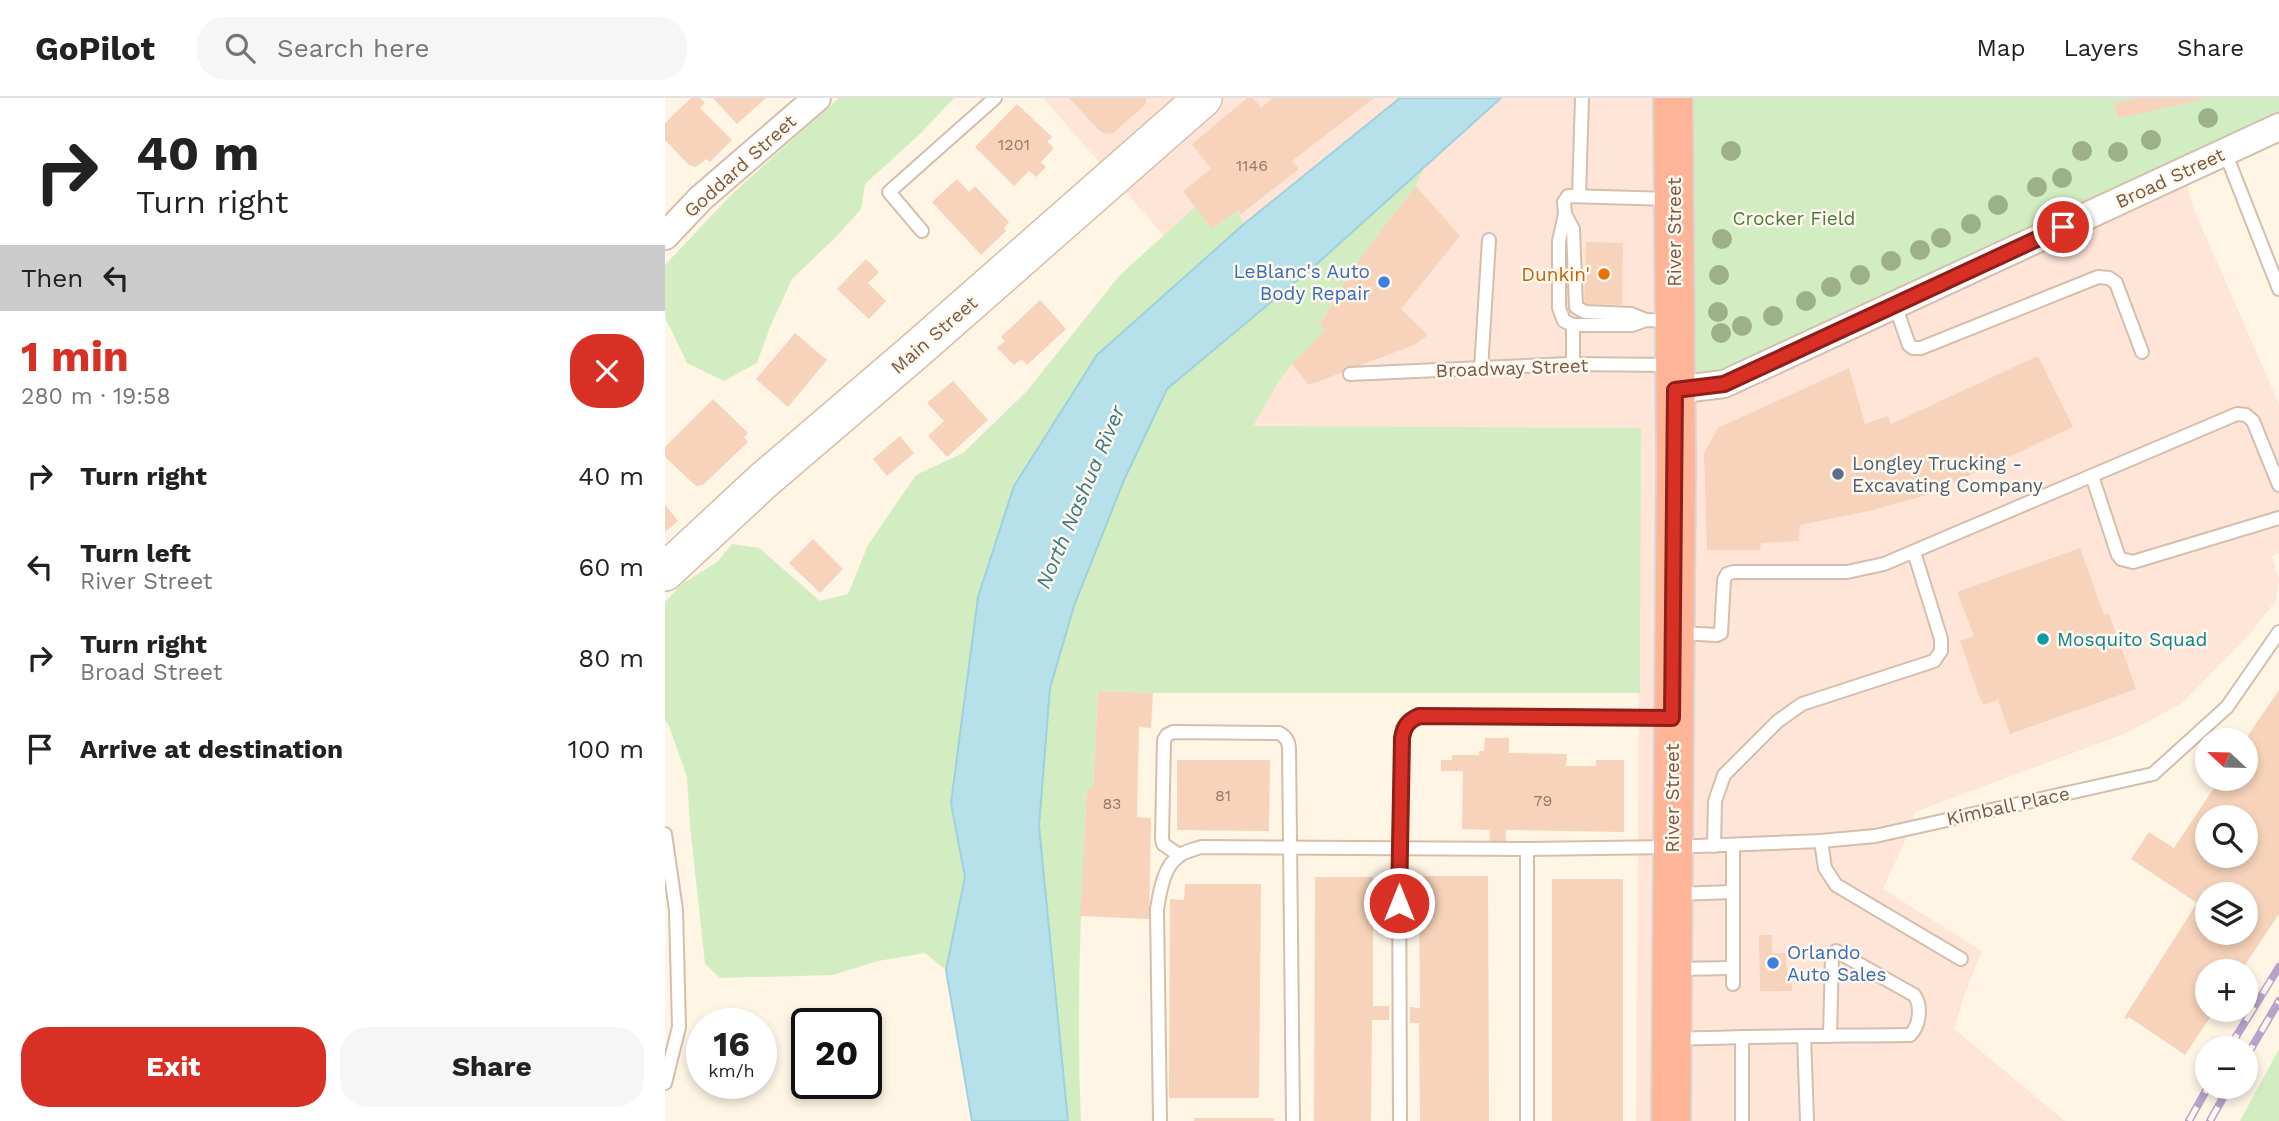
<!DOCTYPE html>
<html lang="en">
<head>
<meta charset="utf-8">
<style>
  body { margin:0; font-family:"Work Sans",sans-serif; background:#f6f6f6; color:#222; height:100vh; display:flex; flex-direction:column; font-size:26px; white-space:nowrap }
  * { box-sizing:border-box; margin:0 }
  p { font-size:23px; color:#767676 }
  .icon { flex:none; width:38px; height:38px; fill:none; stroke:currentColor; stroke-width:2; stroke-linecap:round; stroke-linejoin:round }
  .map { position:relative; flex:1; overflow:hidden }
  .sheet { display:flex; flex-direction:column; background:#fff; width:665px }
  .sheet>* { flex:none }
  .hud { background:#fff; color:#222; overflow:hidden }
  .needle { width:46px; rotate:292deg }
  .fabs { position:absolute; left:1530px; top:630px; display:grid; gap:14px }
  .fabs a { display:grid; place-items:center; width:63px; height:63px; border-radius:50%; background:#fff; box-shadow:0 4px 10px #0003; font-size:35px }
  .speed { position:absolute; left:21px; top:910px; display:flex; gap:14px; font-size:35px; font-weight:700; text-align:center }
  .speed>* { display:grid; place-content:center; width:91px; height:91px; border-radius:50%; background:#fff; box-shadow:0 4px 10px #0003; line-height:1 }
  .speed small { font-size:18px; font-weight:400 }
  .speed .limit { border:4px solid #111; border-radius:10px; background:#fff; color:#111 }
  .pin { position:absolute; display:grid; place-items:center; width:60px; height:60px; color:#fff; margin:-30px; border:4px solid #fff; border-radius:50%; box-shadow:0 2px 7px #0007 }
  .me { position:absolute; width:77px; margin:-38px; rotate:0deg; stroke-linejoin:round; filter:drop-shadow(0 0 5px #0008) }
  .turn { display:flex; align-items:center; gap:24px; height:147px; padding:0 21px; font-size:32px }
  .turn .icon { width:91px; height:91px; stroke-width:2.5 }
  .turn b { display:block; font-size:49px; line-height:60px }
  .then { display:flex; align-items:center; height:66px; padding:0 21px; background:#0003; gap:14px; font-size:26px }
  .round { display:grid; place-items:center; flex:none; width:74px; height:74px; border-radius:28px; background:#f6f6f6 }
  .overview { display:flex; align-items:center; justify-content:space-between; height:119px; padding:0 21px }
  h1 { font-size:42px; font-weight:700; line-height:52px; color:#d93025 }
  .action { display:flex; gap:14px; margin-top:auto; padding:14px 21px }
  .action a { flex:1; height:80px; border-radius:28px; background:#d93025; color:#fff; font-size:28px; font-weight:700; line-height:80px; text-align:center }
  .action a+a { background:#f6f6f6; color:#222 }
  ul { padding:0; list-style:none }
  li { display:flex; align-items:center; gap:21px; height:91px; padding:0 21px }
  li div { flex:1 }
  li b { display:block; font-size:26px }
  li em { font-style:normal }
  header { display:flex; align-items:center; gap:42px; box-sizing:border-box; height:98px; padding:0 35px; background:#fff; border-bottom:2px solid #e0e0e0 }
  header strong { font-size:33px }
  nav { display:flex; gap:38px; margin-inline-start:auto; font-size:24px }
  .search { width:490px; height:63px; background:#f6f6f6; display:flex; align-items:center; gap:18px; box-sizing:border-box; padding:0 24px; border-radius:28px; color:#767676; font-size:26px }
  main { display:flex; flex:1; min-height:0 }
  .map>svg:first-child { display:block }
  .commercial { fill:#ffe5d8 }
  .green { fill:#d3edc2 }
  .water { fill:#b7e1ea; stroke:#9dd1dc; stroke-width:2 }
  .building { fill:#f6d3ba; fill-rule:evenodd }
  .lines { fill:none; stroke-linecap:round; stroke-linejoin:round }
  .lane-casing { stroke:#d4beac; stroke-width:16 }
  .street-casing { stroke:#d4beac; stroke-width:30 }
  .secondary-casing { stroke:#d7bfa9; stroke-width:40 }
  .highway-casing { stroke:#dcd4cf; stroke-width:42 }
  .lane { stroke:#fff; stroke-width:12 }
  .street { stroke:#fff; stroke-width:26 }
  .secondary { stroke:#fff; stroke-width:37 }
  .highway { stroke:#fdb497; stroke-width:38 }
  .rail-casing { stroke:#b8a2c9; stroke-width:8 }
  .rail { stroke:#fff8ed; stroke-width:5; stroke-dasharray:16; stroke-linecap:butt }
  .tree { fill:#9cb188 }
  .route-casing { stroke:#8d1f18; stroke-width:18 }
  .route { stroke:#d93025; stroke-width:12 }
  .food-dot { fill:#e8710a; stroke:#fff8ed; stroke-width:2.5 }
  .shop-dot { fill:#3f7fe0; stroke:#fff8ed; stroke-width:2.5 }
  .service-dot { fill:#5c6f8a; stroke:#fff8ed; stroke-width:2.5 }
  .culture-dot { fill:#0f9aa8; stroke:#fff8ed; stroke-width:2.5 }
  .labels { text-anchor:middle; dominant-baseline:central; stroke-width:5; stroke-linejoin:round; paint-order:stroke }
  .number-label { font-size:16px; fill:#997864 }
  .street-label { font-size:19px; fill:#7a5a47; stroke:#fff8ed }
  .park-label { font-size:19px; fill:#4c7a3c; stroke:#fff8ed }
  .shop-label { font-size:19px; fill:#366cbe; stroke:#fff8ed; text-anchor:end }
  .food-label { font-size:19px; fill:#c56008; stroke:#fff8ed; text-anchor:end }
  .service-label { font-size:19px; fill:#4e5e75; stroke:#fff8ed; text-anchor:start }
  .culture-label { font-size:19px; fill:#0d838f; stroke:#fff8ed; text-anchor:start }
  .water-label { font-size:21px; font-style:italic; fill:#3c7a87; stroke:#fff8ed }
</style>
</head>
<body>
<header>
<strong>GoPilot</strong>
<div class="search"><svg class="icon" aria-label="search" viewBox="0 0 24 24"><circle cx="10" cy="10" r="6"/><path d="M15 15l6 6"/></svg>Search here</div>
<nav><a>Map</a><a>Layers</a><a>Share</a></nav>
</header>
<main>
<section class="sheet">
<div class="hud">
<div class="turn"><svg class="icon" aria-label="right" viewBox="0 0 24 24"><path d="M7 20v-9h11M14 6l5 5-5 5"/></svg><div><b>40 m</b>Turn right</div></div>
<div class="then">Then<svg class="icon" aria-label="left" viewBox="0 0 24 24"><path d="M17 20v-9H6M10 6l-5 5 5 5"/></svg></div>
</div>
<div class="overview"><div><h1>1 min</h1><p>280 m · 19:58</p></div><a class="round" style="background:#d93025;color:#fff"><svg class="icon" aria-label="close" viewBox="0 0 24 24"><path d="M6 6l12 12M18 6L6 18"/></svg></a></div>
<ul>
<li><svg class="icon" aria-label="right" viewBox="0 0 24 24"><path d="M7 20v-9h11M14 6l5 5-5 5"/></svg><div><b>Turn right</b></div><em>40 m</em></li>
<li><svg class="icon" aria-label="left" viewBox="0 0 24 24"><path d="M17 20v-9H6M10 6l-5 5 5 5"/></svg><div><b>Turn left</b><p>River Street</p></div><em>60 m</em></li>
<li><svg class="icon" aria-label="right" viewBox="0 0 24 24"><path d="M7 20v-9h11M14 6l5 5-5 5"/></svg><div><b>Turn right</b><p>Broad Street</p></div><em>80 m</em></li>
<li><svg class="icon" aria-label="arrive" viewBox="0 0 24 24"><path d="M6 21V4h12l-3 4 3 4H6"/></svg><div><b>Arrive at destination</b></div><em>100 m</em></li>
</ul>
<div class="action"><a>Exit</a><a>Share</a></div>
</section>
<div class="map">
<svg width="1614" height="1023" viewBox="0 0 1614 1023">
  <rect width="100%" height="100%" fill="#fef5e5"/>
  <!-- commercial -->
  <g class="commercial">
    <path d="M378,0H735L528,171Z"/>
    <path d="M837,0H1008L1518,73L1528,109L1614,306V455L1607,458L1614,482L1611,502L1585,536L1516,606L1459,636L1250,714L1246,729L1218,791L1317,853L1300,895L1289,931L1400,1023H971L974,595L433,593L502,292Z"/>
  </g>
  <!-- green -->
  <g class="green">
    <path d="M174,0H289L255,36L200,86L196,111L172,138L127,181L105,229L92,265L59,283L22,265L0,219V167L67,96Z"/>
    <path d="M1008,0H1614V29L1059,286L1010,292Z"/>
    <path d="M759,69L751,88L697,157L654,226L660,232L627,266L612,286L588,328L976,330L975,595H488L433,593L428,690H422C416,801 411,912 416,1023H403L374,728L385,590L409,508L459,382L502,292L654,165Z"/>
    <path d="M530,109L547,131L572,112L579,126L432,257L286,705L300,779L281,872L260,855L213,863L167,877L55,880L40,866L25,728L22,679L4,628L0,622V504L17,486L52,464L67,446L94,450L155,503L183,496L203,447L251,377L298,355L361,294L455,177Z"/>
    <path d="M1614,951V1023H1575Z"/>
  </g>
  <!-- water -->
  <path class="water" d="M735,0H836L654,164L502,291L459,382L409,508L385,590L374,728L403,1023H307L281,872L300,779L286,705L313,499L349,388L432,257L579,126Z"/>
  <!-- building -->
  <g class="building">
    <path d="M26,0H35L40,5L35,10L67,42L45,64L41,61L31,69L24,67L0,42V25Z"/>
    <path d="M48,0H101L72,26Z"/>
    <path d="M404,0H482L479,8L448,35L441,36L435,33Z"/>
    <path d="M582,0H588L596,10L608,0H709L627,63L634,71L576,116L572,112L547,131L518,93L546,71L527,46Z"/>
    <path d="M1474,0H1540V1L1453,20L1449,5Z"/>
    <path d="M352,6L387,39L382,44L389,50L376,64L381,69L371,79L364,73L349,88L310,49Z"/>
    <path d="M292,81L304,94L310,88L344,124L339,130L341,133L316,157L267,104Z"/>
    <path d="M751,88L795,138L736,211L763,237L749,247L644,287L627,266L660,232L654,227L697,157Z"/>
    <path d="M921,144L958,145L957,207L919,206Z"/>
    <path d="M201,161L214,174L203,185L221,203L204,221L172,191Z"/>
    <path d="M375,202L401,231L362,267L356,261L349,267L332,250L340,243L336,239Z"/>
    <path d="M130,235L162,262L123,309L91,281Z"/>
    <path d="M1373,258L1408,329L1262,397L1204,413L1135,427L1134,443L1096,445L1095,452H1042L1039,355L1053,330L1184,270L1200,326L1223,318L1226,326Z"/>
    <path d="M288,283L323,322L282,359L263,338L279,323L262,305Z"/>
    <path d="M48,301L83,335L79,339L83,344L38,387L31,388L0,359V349Z"/>
    <path d="M235,338L249,355L222,378L208,361Z"/>
    <path d="M0,407L13,423L0,434Z"/>
    <path d="M148,441L178,471L155,495L124,465Z"/>
    <path d="M1415,450L1439,517L1444,516L1471,591L1345,636L1333,602L1318,607L1314,598L1295,543L1309,538L1292,494Z"/>
    <path d="M1614,592V816L1576,873H1542V912H1550L1520,957L1464,919L1462,921L1459,920L1532,805L1466,761L1484,734L1509,750L1555,681H1580V642ZM1542,719H1580V758H1542ZM1542,796H1580V835H1542Z"/>
    <path d="M433,593L488,595L486,630L474,629L472,719L486,720L484,821L415,818L422,690H428Z"/>
    <path d="M820,640H844V655L902,656L901,668H931V662H959V734L841,732L840,751H824L825,732L797,731L798,673H776V662H787V657H814V653H819Z"/>
    <path d="M512,662H605L604,733L512,732Z"/>
    <path d="M754,778H823L824,1023H755L754,925H745V909L755,910Z"/>
    <path d="M650,779H708V908H724V922H707L706,1023H649Z"/>
    <rect x="887" y="781" width="71" height="242"/>
    <path d="M520,786H596L594,1000H504L505,801L519,802Z"/>
    <path d="M1094,837H1107V855H1121L1122,876L1127,875V893H1095Z"/>
    <rect x="529" y="1020" width="80" height="3"/>
  </g>
  <g class="lines">
    <defs>
      <g id="lane">
        <path d="M1560,54L1614,191"/>
        <path d="M914,98L917,0"/>
        <path d="M1005,101L903,98L899,104L900,116L894,143V210L899,223L908,227H967L981,222L1006,223"/>
        <path d="M900,116L908,131L911,209L920,214L966,216L981,222"/>
        <path d="M257,133L224,94L330,0"/>
        <path d="M1230,207L1244,247L1248,250H1256L1433,179L1444,180L1451,185L1477,254"/>
        <path d="M908,267V227"/>
        <path d="M816,271L824,142"/>
        <path d="M685,276L905,266L1005,267"/>
        <path d="M1427,378L1453,457L1456,461L1468,464L1614,420"/>
        <path d="M1014,535L1052,537L1056,535L1059,482L1062,476L1068,474H1182L1219,466L1572,316L1581,317L1588,323L1614,387"/>
        <path d="M0,736L11,812L14,929L0,985"/>
        <path d="M1156,743L1160,770L1171,787L1296,861"/>
        <path d="M1049,748L1050,703L1059,677L1113,623L1137,606L1269,563L1276,553V541L1249,454"/>
        <path d="M862,751V1023"/>
        <path d="M514,757L498,746L497,740L499,642L502,637L508,634L614,635C621,639 623,642 624,650L628,1023"/>
        <path d="M1011,796L1067,794"/>
        <path d="M1010,871L1067,870"/>
        <path d="M1068,886V747"/>
        <path d="M1139,938L1142,1023"/>
        <path d="M1010,941C1087,938 1163,938 1240,937H1245C1255,928 1257,907 1249,897L1171,853L1167,859L1165,938"/>
        <path d="M495,1023L492,811C495,794 498,769 514,758C519,753 529,752 536,749L862,751L1007,749L1156,743L1210,738L1488,676L1562,609L1614,534"/>
        <path d="M735,1023L734,751L738,630L747,621L754,618L1005,620"/>
        <path d="M1077,1023V939"/>
      </g>
      <g id="street">
        <path d="M0,138L36,100L152,0"/>
        <path d="M1010,292L1059,286L1614,29"/>
      </g>
      <path id="secondary" d="M0,474L99,382L250,253L538,0"/>
      <path id="highway" d="M1006,1023L1011,363L1008,0"/>
    </defs>
    <!-- lane casing -->
    <use href="#lane" class="lane-casing"/>
    <!-- street casing -->
    <use href="#street" class="street-casing"/>
    <!-- secondary casing -->
    <use href="#secondary" class="secondary-casing"/>
    <!-- highway casing -->
    <use href="#highway" class="highway-casing"/>
    <!-- lane -->
    <use href="#lane" class="lane"/>
    <!-- street -->
    <use href="#street" class="street"/>
    <!-- secondary -->
    <use href="#secondary" class="secondary"/>
    <!-- highway -->
    <use href="#highway" class="highway"/>
    <defs>
      <g id="rail">
        <path d="M1564,950L1614,869"/>
        <path d="M1580,961L1614,903"/>
        <path d="M1524,1023L1543,989"/>
        <path d="M1545,1023L1564,989"/>
      </g>
    </defs>
    <!-- rail casing -->
    <use href="#rail" class="rail-casing"/>
    <!-- rail -->
    <use href="#rail" class="rail"/>
  </g>
  <!-- trees -->
  <g class="tree">
    <circle cx="1543" cy="20" r="10"/>
    <circle cx="1486" cy="42" r="10"/>
    <circle cx="1066" cy="53" r="10"/>
    <circle cx="1417" cy="53" r="10"/>
    <circle cx="1453" cy="54" r="10"/>
    <circle cx="1397" cy="80" r="10"/>
    <circle cx="1372" cy="89" r="10"/>
    <circle cx="1333" cy="107" r="10"/>
    <circle cx="1306" cy="126" r="10"/>
    <circle cx="1276" cy="140" r="10"/>
    <circle cx="1057" cy="141" r="10"/>
    <circle cx="1255" cy="152" r="10"/>
    <circle cx="1226" cy="163" r="10"/>
    <circle cx="1054" cy="177" r="10"/>
    <circle cx="1195" cy="177" r="10"/>
    <circle cx="1166" cy="189" r="10"/>
    <circle cx="1141" cy="203" r="10"/>
    <circle cx="1053" cy="214" r="10"/>
    <circle cx="1108" cy="218" r="10"/>
    <circle cx="1077" cy="228" r="10"/>
    <circle cx="1056" cy="235" r="10"/>
  </g>
  <g class="lines">
    <defs>
      <path id="route" d="M734,805L737,640C739,628 743,623 754,618L1007,620L1010,292L1059,286L1398,129"/>
    </defs>
    <!-- route casing -->
    <use href="#route" class="route-casing"/>
    <!-- route -->
    <use href="#route" class="route"/>
  </g>
  <!-- markers -->
  <circle class="food-dot" cx="939" cy="176" r="7"/>
  <g class="shop-dot">
    <circle cx="719" cy="184" r="7"/>
    <circle cx="1108" cy="865" r="7"/>
  </g>
  <circle class="service-dot" cx="1173" cy="376" r="7"/>
  <circle class="culture-dot" cx="1378" cy="541" r="7"/>
  <g class="labels">
    <!-- number labels -->
    <g class="number-label">
      <text x="349" y="46">1201</text>
      <text x="587" y="67">1146</text>
      <text x="558" y="697">81</text>
      <text x="878" y="702">79</text>
      <text x="447" y="705">83</text>
    </g>
    <!-- street labels -->
    <g class="street-label">
      <text transform="translate(75 68) rotate(-42)">Goddard Street</text>
      <text transform="translate(1505 80) rotate(-25)">Broad Street</text>
      <text transform="translate(1009 134) rotate(-90)">River Street</text>
      <text transform="translate(269 237) rotate(-41)">Main Street</text>
      <text transform="translate(847 270) rotate(-2)">Broadway Street</text>
      <text transform="translate(1007 700) rotate(-90)">River Street</text>
      <text transform="translate(1343 708) rotate(-12)">Kimball Place</text>
    </g>
    <!-- park labels -->
    <g class="park-label">
      <text x="1129" y="120">Crocker Field</text>
    </g>
    <!-- shop labels -->
    <g class="shop-label">
      <text x="705" y="173">LeBlanc's Auto<tspan x="705" dy="22">Body Repair</tspan></text>
      <text x="1122" y="854" text-anchor="start">Orlando<tspan x="1122" dy="22">Auto Sales</tspan></text>
    </g>
    <!-- food labels -->
    <g class="food-label">
      <text x="925" y="176">Dunkin'</text>
    </g>
    <!-- service labels -->
    <g class="service-label">
      <text x="1187" y="365">Longley Trucking -<tspan x="1187" dy="22">Excavating Company</tspan></text>
    </g>
    <!-- culture labels -->
    <g class="culture-label">
      <text x="1392" y="541">Mosquito Squad</text>
    </g>
    <!-- water labels -->
    <g class="water-label">
      <text transform="translate(415 399) rotate(-67)">North Nashua River</text>
    </g>
  </g>
</svg>
<div class="fabs">
<a><svg class="needle" viewBox="-14 -14 28 28"><path d="M0-13l5 13h-10z" fill="#e53935"/><path d="M0 13l5-13h-10z" fill="#767676"/></svg></a>
<a><svg class="icon" aria-label="search" viewBox="0 0 24 24"><circle cx="10" cy="10" r="6"/><path d="M15 15l6 6"/></svg></a>
<a><svg class="icon" aria-label="layers" viewBox="0 0 24 24"><path d="M12 4l9 5-9 5-9-5zM3 14l9 5 9-5"/></svg></a>
<a>+</a>
<a>−</a>
</div>
<div class="speed"><div>16<small>km/h</small></div><div class="limit">20</div></div>
<div class="pin" style="left:1398px;top:129px;background:#d93025"><svg class="icon" aria-label="arrive" viewBox="0 0 24 24"><path d="M6 21V4h12l-3 4 3 4H6"/></svg></div>
<svg class="me" style="left:734px;top:805px" viewBox="-20 -20 40 40"><circle r="17" fill="#d93025" stroke="#fff" stroke-width="3"/><path d="M0-11L8 9 0 5-8 9z" fill="#fff"/></svg>
</div>
</main>
</body>
</html>
